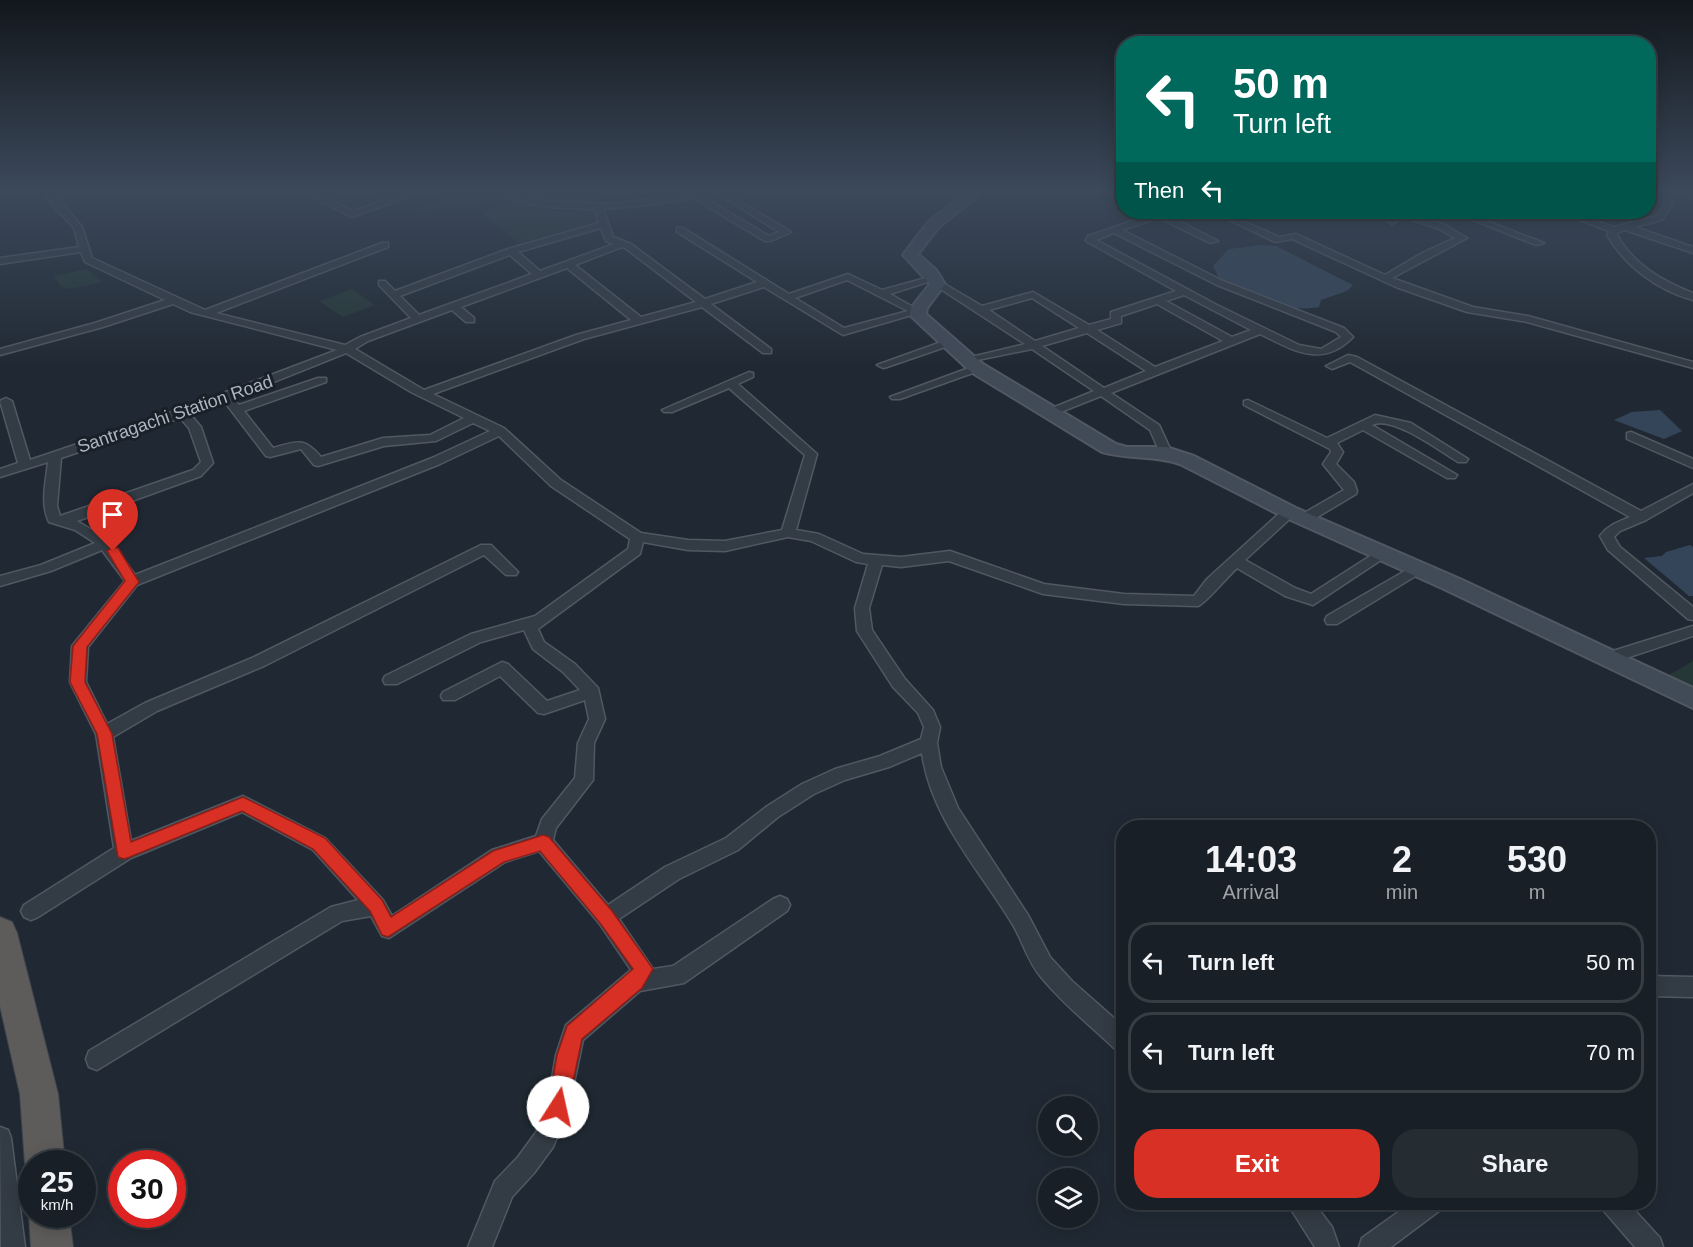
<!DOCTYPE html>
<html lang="en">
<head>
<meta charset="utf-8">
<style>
  body { margin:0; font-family:Helvetica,sans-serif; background:#252c32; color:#f1f3f6; height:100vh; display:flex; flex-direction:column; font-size:22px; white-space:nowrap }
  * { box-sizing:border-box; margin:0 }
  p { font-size:20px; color:#9fa2a7 }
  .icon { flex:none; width:33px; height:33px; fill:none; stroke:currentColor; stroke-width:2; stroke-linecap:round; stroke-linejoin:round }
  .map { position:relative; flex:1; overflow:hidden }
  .panel { position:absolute; left:1116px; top:820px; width:540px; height:390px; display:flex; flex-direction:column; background:#181f26; border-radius:24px; box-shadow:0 3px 15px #0003,0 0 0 2px #363d43 }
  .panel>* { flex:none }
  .banner { position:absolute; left:1116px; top:36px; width:540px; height:183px; border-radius:24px; box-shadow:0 3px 15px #0003,0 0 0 2px #363d43; background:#00695c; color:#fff; overflow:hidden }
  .fabs { position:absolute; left:1038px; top:1096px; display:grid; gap:12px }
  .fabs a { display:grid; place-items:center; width:60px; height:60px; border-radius:50%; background:#181f26; box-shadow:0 3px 15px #0003,0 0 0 2px #363d43; font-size:30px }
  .speed { position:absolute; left:18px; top:1150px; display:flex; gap:12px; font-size:30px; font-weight:700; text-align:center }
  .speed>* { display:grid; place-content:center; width:78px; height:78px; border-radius:50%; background:#181f26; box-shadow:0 3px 15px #0003,0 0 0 2px #363d43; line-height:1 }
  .speed small { font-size:15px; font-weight:400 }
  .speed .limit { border:9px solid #d22; background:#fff; color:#111 }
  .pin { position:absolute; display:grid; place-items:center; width:51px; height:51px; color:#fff; margin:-62px -26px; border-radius:50% 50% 50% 0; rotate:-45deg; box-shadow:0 0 6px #0007 }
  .pin .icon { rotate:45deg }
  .me { position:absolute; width:66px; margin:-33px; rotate:10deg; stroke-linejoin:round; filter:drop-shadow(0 0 4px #0008) }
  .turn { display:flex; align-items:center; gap:21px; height:126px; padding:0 18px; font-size:27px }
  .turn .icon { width:78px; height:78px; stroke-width:2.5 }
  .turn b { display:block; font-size:42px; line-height:51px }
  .then { display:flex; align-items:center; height:57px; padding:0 18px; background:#0003; gap:12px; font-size:22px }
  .eta { display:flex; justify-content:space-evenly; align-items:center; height:102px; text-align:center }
  .eta b { font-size:36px; font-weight:700; line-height:42px }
  .cta { display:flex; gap:12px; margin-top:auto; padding:12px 18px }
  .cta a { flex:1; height:69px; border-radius:24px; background:#d93025; color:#fff; font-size:24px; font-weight:700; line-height:69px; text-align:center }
  .cta a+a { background:#252c32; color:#f1f3f6 }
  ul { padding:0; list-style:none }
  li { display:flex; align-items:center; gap:18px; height:81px; margin:0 12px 9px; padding:0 6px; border:3px solid #363d43; border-radius:24px }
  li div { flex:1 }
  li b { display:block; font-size:22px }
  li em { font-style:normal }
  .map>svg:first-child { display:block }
  .green { fill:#253736 }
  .water { fill:#354559 }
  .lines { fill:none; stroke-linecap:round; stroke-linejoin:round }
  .minor-casing { stroke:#515862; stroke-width:3 }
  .secondary-casing { stroke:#515862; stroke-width:4 }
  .trunk-casing { stroke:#3e454e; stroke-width:2 }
  .minor { fill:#333b44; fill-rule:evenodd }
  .secondary { fill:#414a57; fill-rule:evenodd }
  .trunk { fill:#5d5c5a; fill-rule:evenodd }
  .route { fill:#d93025; stroke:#8d1f18; stroke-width:1.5 }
  .labels { text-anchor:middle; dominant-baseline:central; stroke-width:6; stroke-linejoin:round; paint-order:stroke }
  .far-street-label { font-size:18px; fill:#adb5c1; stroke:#192028 }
</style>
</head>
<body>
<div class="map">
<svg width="1693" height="1247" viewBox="0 0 1693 1247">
  <rect width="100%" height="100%" fill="#202933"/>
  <!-- green -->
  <g class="green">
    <path d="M464,192H494L511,199L415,210Z"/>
    <path d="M526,192H600L599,204L545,202L519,196Z"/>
    <path d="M517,199L548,206L550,210L576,212L594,207L600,224L522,246L482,214Z"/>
    <path d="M87,269L102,282L70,289L61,287L54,276Z"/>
    <path d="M352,289L375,305L343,317L319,301Z"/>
    <path d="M1693,661V690L1667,676Z"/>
  </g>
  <!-- water -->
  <g class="water">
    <path d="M1262,245L1276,246L1353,285L1347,291L1321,300L1319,307C1285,314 1252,294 1221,282L1213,266L1229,249Z"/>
    <path d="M1660,410L1682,431L1664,439L1614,420L1632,412Z"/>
    <path d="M1690,545L1693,547V596H1689L1644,558L1662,556L1666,552Z"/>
  </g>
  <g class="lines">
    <defs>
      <g id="minor">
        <path d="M44,192L54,195L79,192L59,199L82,227L92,258L205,310L382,243H388V247L216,313L345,345L360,337L411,318L379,285V281H385L395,291L508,249L599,223L595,209C566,209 525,208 501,192H514L554,202L606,204L711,192L701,196L769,236L779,232L715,192H725L791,232L771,241H765L693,198L658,204L603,209L613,237L631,244L705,299L757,282L677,232V228H683L789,294L848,274L882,290L937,275V279L890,294L922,312L843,335L764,287L711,304L771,349V353H763L702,307L584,339L433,394L504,428L561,480L641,533L688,540L725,541L782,530L805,455L729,388L672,412H664L662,410L749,372L753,373V377L738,384L817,454L796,530L819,534L863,554L901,557L950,551L1044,584L1124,594L1194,596L1207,579L1284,509L1289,508L1296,512L1294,515L1245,560L1295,588L1311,594L1378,551H1388L1390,554L1313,605L1285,596L1237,568C1229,575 1205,604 1198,606L1124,604L1043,594L949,561L901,567L882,565L869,608L872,630L905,679L933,710L940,727L937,743L941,767L958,808L1028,915L1050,957L1072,981L1124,1027V1052L1116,1050C1091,1026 1063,1004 1041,977C1028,962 1023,942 1013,925C980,870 931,819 922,753L889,767L845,780L814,794L778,817L738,850L679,879L619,919L653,969L673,966L773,899L780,896L787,899L790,905L787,911L684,983L640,991L583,1040L569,1107L553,1147L534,1173L512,1197L492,1247H468L495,1181L518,1157L537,1131L547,1107L556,1055L566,1025L631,970L599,923L539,851L505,862L389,938L382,936L371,916L342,921L97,1070L89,1067L86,1059L89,1051L331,907L358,900L313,850L242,812L131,858L38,917L31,920L24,917L21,911L24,905L114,848L96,734L70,682L72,646L125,581L102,550L51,571L0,586V576L41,565L95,543L75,530L49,522C40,504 46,482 48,462L0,477V469L18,463L0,401L6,398L12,401L30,460L181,409L337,350L190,312L173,304L103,327L0,355V349L95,323L165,300L85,262L81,252L0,264V258L79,247L74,228L44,196ZM601,228L606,241L614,244L540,271L518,252ZM622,247L625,248L696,302L641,317L575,265ZM510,255L532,274L419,315L400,296ZM567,268L631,320L576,335L424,390L355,349L368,341L452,310L466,322H474V318L461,307ZM847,280L908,311L844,328L795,298ZM346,353L411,392L464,418L430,435L383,438L321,457C303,436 297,442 273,448L244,411L326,382V378H318L239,405L234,398ZM224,401L266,456L270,457L301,449L314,465L318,466L384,446L436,441L473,423L490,431L432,458L135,575L110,541L77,521L201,476L213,463L201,427L190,414ZM180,418L189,428L201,462L193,470L60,516L57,506L61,458ZM499,436L551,486L630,539L628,549L535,616L471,634L385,676L383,680L385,684H397L481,642L524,630L533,649L563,672L580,690L547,701L508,664L502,662L443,692L441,696L443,700H455L500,676L538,713L544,714L585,700L589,719L578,743L575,778L542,819L536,836L492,850L392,916L383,900L325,838L243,796L131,841L113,737L157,711L264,666L484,555L506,575H516L518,572L491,545H481L252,658L145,703L107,724L86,682L88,647L137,585L440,464ZM788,537L811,541L856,562L868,564L855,608L857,631L893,687L918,713L924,727L921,739L880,756L835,769L802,784L766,807L726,838L665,867L608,905L553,840L556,828L593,780L594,743L605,719L598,688L575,664L544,642L538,629L640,554L643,542L688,550L725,551Z"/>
        <path d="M303,192H314L353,211L409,192H421L352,217Z"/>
        <path d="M943,192H954L967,200L960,202Z"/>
        <path d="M1111,192L1124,193V199L1112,194Z"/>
        <path d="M1667,192H1675L1671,206L1662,220L1635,227L1693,247V253L1625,230L1618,232L1617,235C1634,265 1662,281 1693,293V300C1657,290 1626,267 1607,235L1609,231L1558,212H1569L1614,227L1656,216L1663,206Z"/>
        <path d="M1676,192L1693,193V199L1677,194Z"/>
        <path d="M1150,212H1171L1167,215L1218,241L1210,243L1159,218L1122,230L1223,281L1344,328L1353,337C1322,369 1293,350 1260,334L1111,393L1159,425L1172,453L1166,457L1160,453L1150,430L1101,396L1053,415H1045V411L1094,391L1032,349L963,363V359L1025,344L933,284L941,282L982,306L1033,292L1089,325L1111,319V312L1176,291L1086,241L1088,236L1152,214ZM1114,233L1217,285L1336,332L1341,337L1321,349L1299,345L1217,305L1096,240ZM1184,295L1251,330L1232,337L1166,301ZM1032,298L1079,328L1035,341L989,310ZM1157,304L1223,341L1155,367L1097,330L1121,323V316ZM1087,333L1146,371L1104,388L1042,346Z"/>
        <path d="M1213,212H1223L1279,237L1296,234L1385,275L1422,253L1455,238L1437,228L1406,218H1402L1392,224L1388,221L1397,213L1419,212L1415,216L1443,224L1467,238L1392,278L1473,307L1528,316L1693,362V368L1527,322L1467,312L1396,287L1292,239L1275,242Z"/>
        <path d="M1453,212H1464L1544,243L1536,245Z"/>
        <path d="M947,340L952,343L951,345L887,367L883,368L877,365Z"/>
        <path d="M1348,355L1357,357L1641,511L1693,484V493L1646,520L1620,531L1614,537L1620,547L1693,607V620L1688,619L1608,550L1600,536C1608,525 1618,522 1630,517L1350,362L1332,369L1326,366Z"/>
        <path d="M977,365L983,368L981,370L900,399H892L890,397Z"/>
        <path d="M1248,400L1327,438L1375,415L1411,423L1468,459L1466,462H1458C1440,451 1392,415 1372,425L1457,475L1455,478H1447L1363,430L1337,443L1343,452L1336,464L1354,482L1357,491L1356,494L1309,522H1299L1297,519L1299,516L1344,490L1323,464L1331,452L1330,449L1244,405V401Z"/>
        <path d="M1631,432L1693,459V468L1627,439V433Z"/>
        <path d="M1417,564L1422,566L1424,569L1422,572L1337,624H1327L1325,620L1327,616Z"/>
        <path d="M1693,626V636L1605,665L1600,663L1597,659L1600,655Z"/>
        <path d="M1648,976L1693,977V997L1648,996Z"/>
        <path d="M0,1127L8,1130L11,1138L25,1247H1Z"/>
        <path d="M1287,1203H1314L1332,1227L1339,1247H1315Z"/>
        <path d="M1411,1203H1443L1439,1211L1391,1247H1359L1362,1238Z"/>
        <path d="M1600,1203H1628L1660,1238L1663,1247H1635L1604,1211Z"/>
      </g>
      <path id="secondary" d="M969,192H983L939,227L918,254L936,270L945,284L927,308L926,314L983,364L1116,444L1127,447H1166L1194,456L1296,508L1460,579L1693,688V708L1444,589L1282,516L1180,464C1154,455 1131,460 1102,452L971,372L910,315L911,308L930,284L903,255L929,221Z"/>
      <g id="trunk">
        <path d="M0,917L12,922L17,933L58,1094L65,1164H32V1178L25,1164L20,1094L0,1006Z"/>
        <path d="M32,1208V1215H69L73,1247H31L29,1215Z"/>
      </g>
    </defs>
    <!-- minor casing -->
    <use href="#minor" class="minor-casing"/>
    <!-- secondary casing -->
    <use href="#secondary" class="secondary-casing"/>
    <!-- trunk casing -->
    <use href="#trunk" class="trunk-casing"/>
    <!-- minor -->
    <use href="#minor" class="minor"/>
    <!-- secondary -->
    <use href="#secondary" class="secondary"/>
    <!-- trunk -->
    <use href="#trunk" class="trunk"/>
  </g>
  <!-- sky -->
  <linearGradient id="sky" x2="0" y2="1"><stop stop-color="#12171c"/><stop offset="0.52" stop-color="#3c495b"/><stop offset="1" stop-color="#3c495b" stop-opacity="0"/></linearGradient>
  <rect width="1693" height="367" fill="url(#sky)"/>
  <!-- route -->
  <path class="route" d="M113,547L118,548L139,582L87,647L85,682L112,734L131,842L243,797L325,838L382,900L391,917L493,851L543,835L549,837L612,911L653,969L642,988L582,1039L566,1115L558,1118L551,1115L548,1107L557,1055L567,1026L633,969L600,923L540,851L504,862L388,937L382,935L370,911L313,849L242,811L130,857L124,859L118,857L97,734L70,682L73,646L125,581L107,551Z"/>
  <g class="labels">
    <!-- far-street labels -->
    <g class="far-street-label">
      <text transform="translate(175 414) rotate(-19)">Santragachi Station Road</text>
    </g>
  </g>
</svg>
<div class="fabs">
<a><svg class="icon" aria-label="search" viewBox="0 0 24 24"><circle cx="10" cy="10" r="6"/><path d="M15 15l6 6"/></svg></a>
<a><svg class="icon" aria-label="layers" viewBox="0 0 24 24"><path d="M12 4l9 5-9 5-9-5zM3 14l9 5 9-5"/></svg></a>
</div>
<div class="speed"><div>25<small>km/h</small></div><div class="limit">30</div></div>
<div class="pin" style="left:113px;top:551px;background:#d93025"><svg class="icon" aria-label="arrive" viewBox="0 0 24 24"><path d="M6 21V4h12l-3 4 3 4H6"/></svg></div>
<svg class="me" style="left:558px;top:1107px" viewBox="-20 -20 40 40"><circle r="19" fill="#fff"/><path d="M0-13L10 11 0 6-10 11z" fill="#d93025"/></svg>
<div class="banner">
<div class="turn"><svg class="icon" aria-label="left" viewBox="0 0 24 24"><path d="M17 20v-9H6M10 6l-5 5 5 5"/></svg><div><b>50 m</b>Turn left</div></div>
<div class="then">Then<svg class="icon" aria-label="left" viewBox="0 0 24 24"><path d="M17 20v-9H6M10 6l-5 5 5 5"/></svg></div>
</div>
<section class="panel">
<div class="eta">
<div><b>14:03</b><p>Arrival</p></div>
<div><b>2</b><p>min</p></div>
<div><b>530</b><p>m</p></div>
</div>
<ul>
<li><svg class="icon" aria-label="left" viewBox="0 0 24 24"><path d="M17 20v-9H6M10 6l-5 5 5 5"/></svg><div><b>Turn left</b></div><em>50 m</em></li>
<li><svg class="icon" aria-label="left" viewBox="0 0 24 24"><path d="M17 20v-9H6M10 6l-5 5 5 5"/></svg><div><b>Turn left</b></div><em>70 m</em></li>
</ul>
<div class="cta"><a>Exit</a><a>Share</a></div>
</section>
</div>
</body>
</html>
